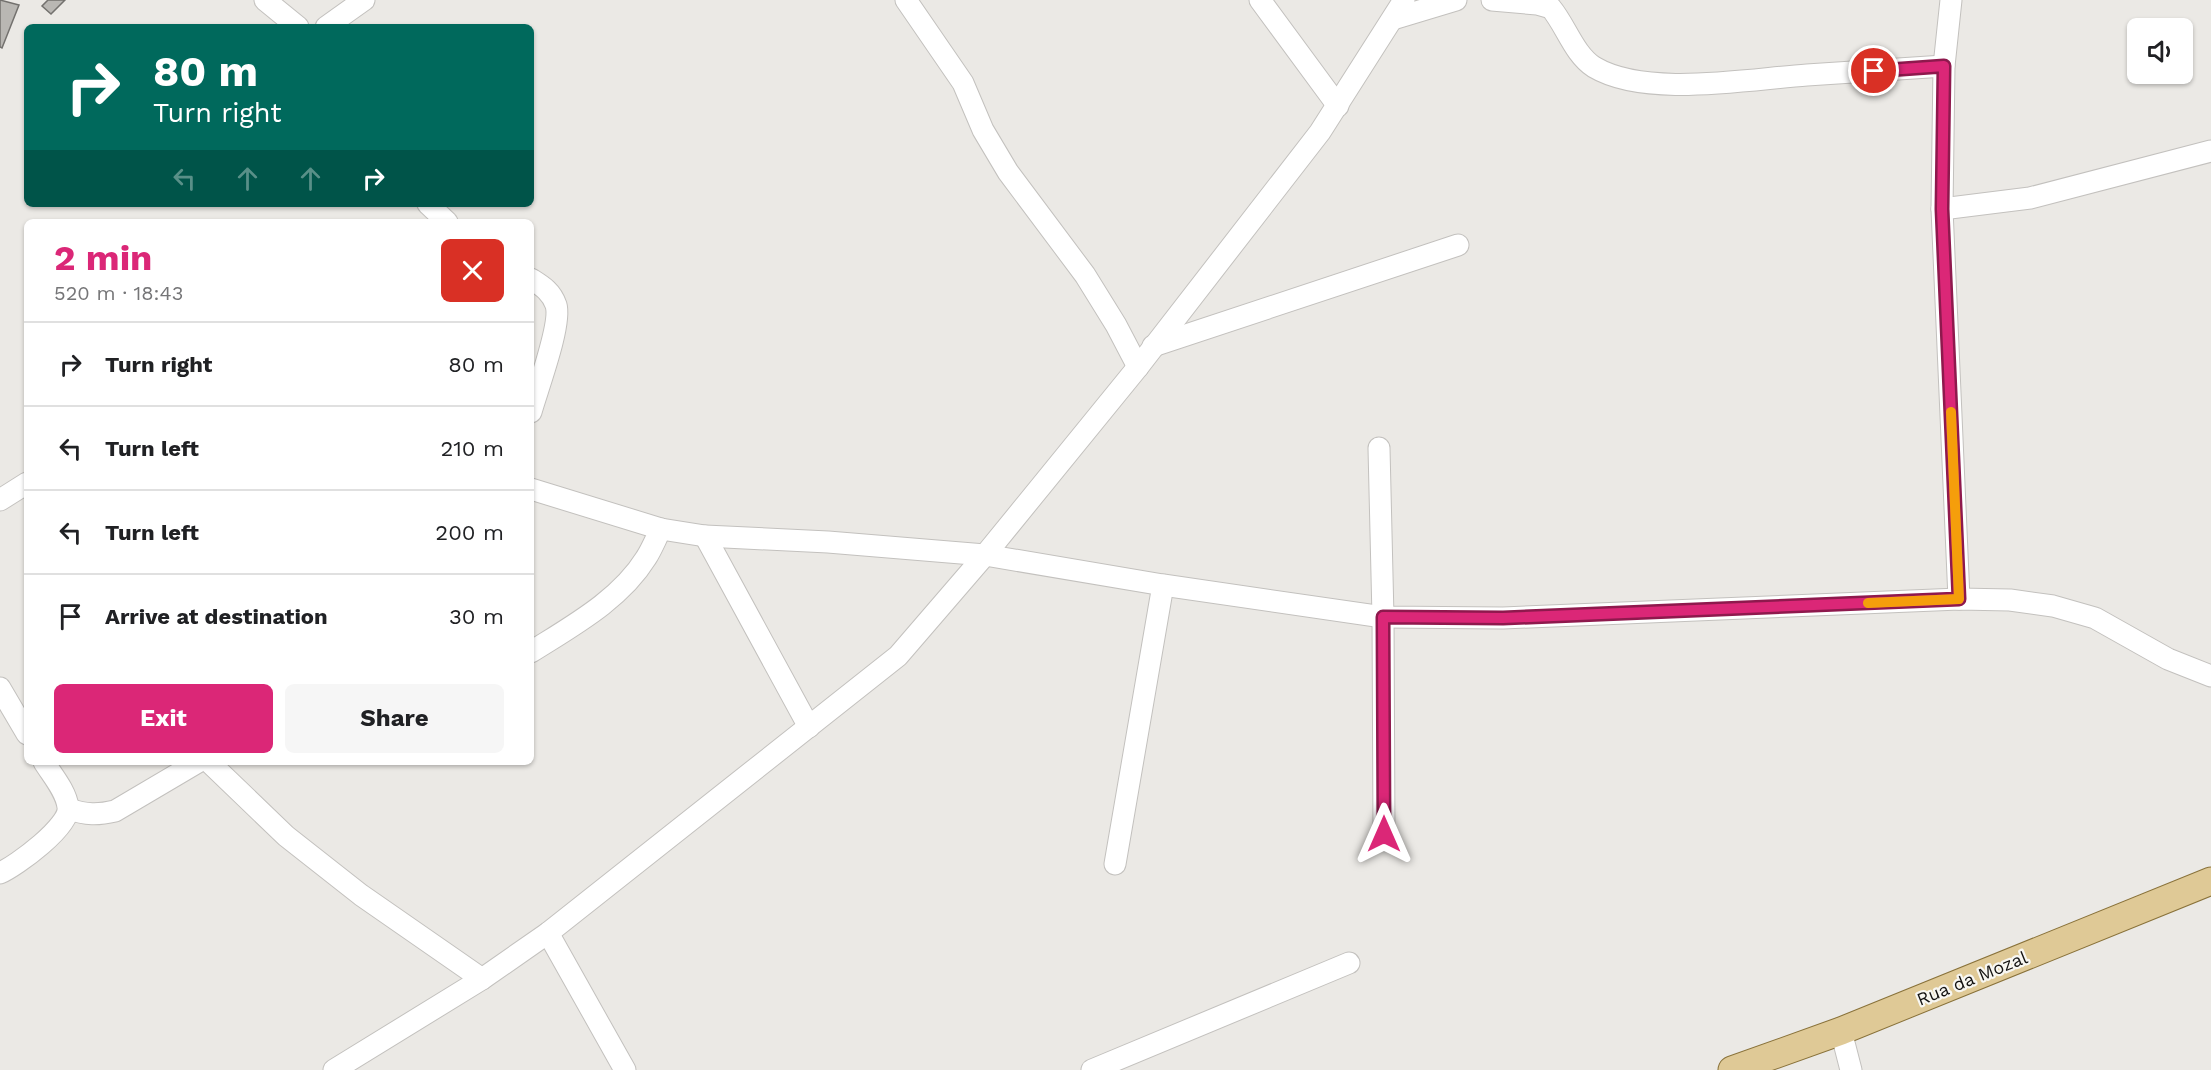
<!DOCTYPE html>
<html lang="en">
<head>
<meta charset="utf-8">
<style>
  body { margin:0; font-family:"Work Sans",sans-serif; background:#f6f6f6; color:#202124; height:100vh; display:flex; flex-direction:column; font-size:22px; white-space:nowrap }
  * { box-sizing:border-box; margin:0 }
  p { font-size:20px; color:#757577 }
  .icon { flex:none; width:33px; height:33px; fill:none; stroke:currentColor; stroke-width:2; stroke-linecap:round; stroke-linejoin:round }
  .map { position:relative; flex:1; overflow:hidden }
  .details { position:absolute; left:24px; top:219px; width:510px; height:546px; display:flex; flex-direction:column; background:#fff; border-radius:9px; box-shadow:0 2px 4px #0004 }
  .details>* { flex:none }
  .hud { position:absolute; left:24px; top:24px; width:510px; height:183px; border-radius:9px; box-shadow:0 2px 4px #0004; background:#00695c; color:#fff; overflow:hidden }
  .fabs { position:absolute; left:2127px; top:18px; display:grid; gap:12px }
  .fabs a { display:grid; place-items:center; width:66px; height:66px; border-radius:9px; background:#fff; box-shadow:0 2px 4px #0004; font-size:30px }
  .pin { position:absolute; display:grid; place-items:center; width:51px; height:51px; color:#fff; margin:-26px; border:3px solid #fff; border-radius:50%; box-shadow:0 2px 6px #0007 }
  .me { position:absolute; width:66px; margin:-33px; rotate:0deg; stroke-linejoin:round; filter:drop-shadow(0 0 4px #0008) }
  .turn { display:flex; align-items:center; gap:21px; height:126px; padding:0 30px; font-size:27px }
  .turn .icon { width:78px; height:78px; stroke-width:2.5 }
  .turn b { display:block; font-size:42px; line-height:51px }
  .lanes { display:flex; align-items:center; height:57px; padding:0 30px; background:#0003; justify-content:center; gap:30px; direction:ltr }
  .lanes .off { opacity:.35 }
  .round { display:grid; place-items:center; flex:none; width:63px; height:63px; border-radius:9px; background:#f6f6f6 }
  .headline { display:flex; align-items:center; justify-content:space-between; height:102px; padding:0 30px }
  h1 { font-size:36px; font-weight:700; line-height:45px; color:#db2777 }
  .button { display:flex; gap:12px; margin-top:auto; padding:12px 30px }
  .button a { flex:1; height:69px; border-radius:9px; background:#db2777; color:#fff; font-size:24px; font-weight:700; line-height:69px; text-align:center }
  .button a+a { background:#f6f6f6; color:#202124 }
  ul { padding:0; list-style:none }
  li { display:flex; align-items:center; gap:18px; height:84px; padding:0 30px; border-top:2px solid #e0e0e0 }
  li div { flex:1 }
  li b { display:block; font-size:22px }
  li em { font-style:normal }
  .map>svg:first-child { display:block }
  .building { fill:#b9b7b3; stroke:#73716e; stroke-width:1.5 }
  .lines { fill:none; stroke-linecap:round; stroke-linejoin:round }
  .minor-casing { stroke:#c3c1be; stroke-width:23 }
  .major-casing { stroke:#89723a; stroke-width:29 }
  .minor { stroke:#fff; stroke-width:21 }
  .major { stroke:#dfc996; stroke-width:27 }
  .route-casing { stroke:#8e194d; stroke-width:15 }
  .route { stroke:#db2777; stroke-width:10 }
  .slow { stroke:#f59e0b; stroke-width:10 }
  .labels { text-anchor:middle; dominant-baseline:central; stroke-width:4.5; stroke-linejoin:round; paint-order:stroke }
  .street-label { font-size:18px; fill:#131211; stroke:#f8f7f2 }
</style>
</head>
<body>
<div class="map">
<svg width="2211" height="1070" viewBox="0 0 2211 1070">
  <rect width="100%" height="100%" fill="#ebe9e5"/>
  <!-- building -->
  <g class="building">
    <path d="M0,0L19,5L2,48L0,47Z"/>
    <path d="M48,0H65L51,14L42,6Z"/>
  </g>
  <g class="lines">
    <defs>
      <g id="minor">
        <path d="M265,0L298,27"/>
        <path d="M906,0L963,83L983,130L1008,172L1085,275L1116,325L1138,367"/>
        <path d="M1260,0L1338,106"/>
        <path d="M1492,0L1537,4L1551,8C1566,26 1574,54 1594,67C1646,98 1748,79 1807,75C1852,72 1898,69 1944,66"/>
        <path d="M1951,0L1944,66L1942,209L1959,599"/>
        <path d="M1393,19L1456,0"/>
        <path d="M326,27L364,0"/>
        <path d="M428,204L447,222"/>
        <path d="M1942,209L2030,198L2211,151"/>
        <path d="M531,279C542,286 551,291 556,305C562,324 537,390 531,412"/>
        <path d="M1153,346L1458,245"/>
        <path d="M1379,448L1383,617L1384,834"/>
        <path d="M531,489L661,529L705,536L828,542L985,555L1163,585L1383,617L1503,618L1959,599L2010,600L2053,606L2095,618L2168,659L2211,676"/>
        <path d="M0,500L27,483"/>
        <path d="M705,536L809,727"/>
        <path d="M531,652C572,626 620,600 646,558C652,549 656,538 661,529"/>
        <path d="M0,688L27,734"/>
        <path d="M209,762L286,836L361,895L482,979"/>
        <path d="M69,809C86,815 98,815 115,811L198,762"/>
        <path d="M1115,864L1163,585"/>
        <path d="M0,873C16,866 71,826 68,807C66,791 52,775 44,762"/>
        <path d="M548,933L625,1070"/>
        <path d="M1841,1031L1851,1070"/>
        <path d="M334,1070L482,979L548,933L898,656L985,555L1138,367L1320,132L1404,0"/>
        <path d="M1092,1070L1349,963"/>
      </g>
      <path id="major" d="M1732,1070L1841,1031L2211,881"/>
    </defs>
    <!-- minor casing -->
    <use href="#minor" class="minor-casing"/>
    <!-- major casing -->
    <use href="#major" class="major-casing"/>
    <!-- minor -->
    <use href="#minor" class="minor"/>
    <!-- major -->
    <use href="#major" class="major"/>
  </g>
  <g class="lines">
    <defs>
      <path id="route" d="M1384,834L1383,617L1503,618L1959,599L1942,209L1944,66L1874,71"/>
    </defs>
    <!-- route casing -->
    <use href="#route" class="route-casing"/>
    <!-- route -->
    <use href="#route" class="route"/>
    <!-- slow -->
    <path class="slow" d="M1868,603L1959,599L1951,412"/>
  </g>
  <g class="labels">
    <!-- street labels -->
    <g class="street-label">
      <text transform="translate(1972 978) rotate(-22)">Rua da Mozal</text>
    </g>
  </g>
</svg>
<div class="fabs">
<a><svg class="icon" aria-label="sound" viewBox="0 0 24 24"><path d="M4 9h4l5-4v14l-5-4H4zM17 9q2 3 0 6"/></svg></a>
</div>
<div class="pin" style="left:1874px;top:71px;background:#d93025"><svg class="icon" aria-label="arrive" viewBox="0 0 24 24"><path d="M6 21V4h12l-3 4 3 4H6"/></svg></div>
<svg class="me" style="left:1384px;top:834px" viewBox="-20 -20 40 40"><path d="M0-17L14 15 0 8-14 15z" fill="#db2777" stroke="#fff" stroke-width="4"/></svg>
<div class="hud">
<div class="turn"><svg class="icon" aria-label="right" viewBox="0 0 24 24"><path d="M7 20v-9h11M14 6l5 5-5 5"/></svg><div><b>80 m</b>Turn right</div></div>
<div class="lanes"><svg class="icon off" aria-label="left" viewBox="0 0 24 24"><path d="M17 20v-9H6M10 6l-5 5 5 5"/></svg><svg class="icon off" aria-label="ahead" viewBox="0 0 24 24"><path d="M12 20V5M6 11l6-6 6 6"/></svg><svg class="icon off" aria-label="ahead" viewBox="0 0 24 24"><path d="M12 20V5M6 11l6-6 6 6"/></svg><svg class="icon" aria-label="right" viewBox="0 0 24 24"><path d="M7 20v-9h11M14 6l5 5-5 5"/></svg></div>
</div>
<section class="details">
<div class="headline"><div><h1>2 min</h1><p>520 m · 18:43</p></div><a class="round" style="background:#d93025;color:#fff"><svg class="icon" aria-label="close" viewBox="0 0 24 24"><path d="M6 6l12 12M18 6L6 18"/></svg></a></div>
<ul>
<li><svg class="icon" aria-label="right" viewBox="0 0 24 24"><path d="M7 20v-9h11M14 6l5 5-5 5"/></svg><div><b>Turn right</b></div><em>80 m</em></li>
<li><svg class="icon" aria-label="left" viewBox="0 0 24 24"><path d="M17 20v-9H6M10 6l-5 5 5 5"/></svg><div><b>Turn left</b></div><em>210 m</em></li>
<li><svg class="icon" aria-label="left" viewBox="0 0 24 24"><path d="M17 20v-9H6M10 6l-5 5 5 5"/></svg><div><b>Turn left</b></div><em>200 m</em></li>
<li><svg class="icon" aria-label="arrive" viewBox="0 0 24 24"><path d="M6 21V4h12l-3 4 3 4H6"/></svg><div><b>Arrive at destination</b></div><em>30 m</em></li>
</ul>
<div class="button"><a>Exit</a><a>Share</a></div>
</section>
</div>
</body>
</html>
